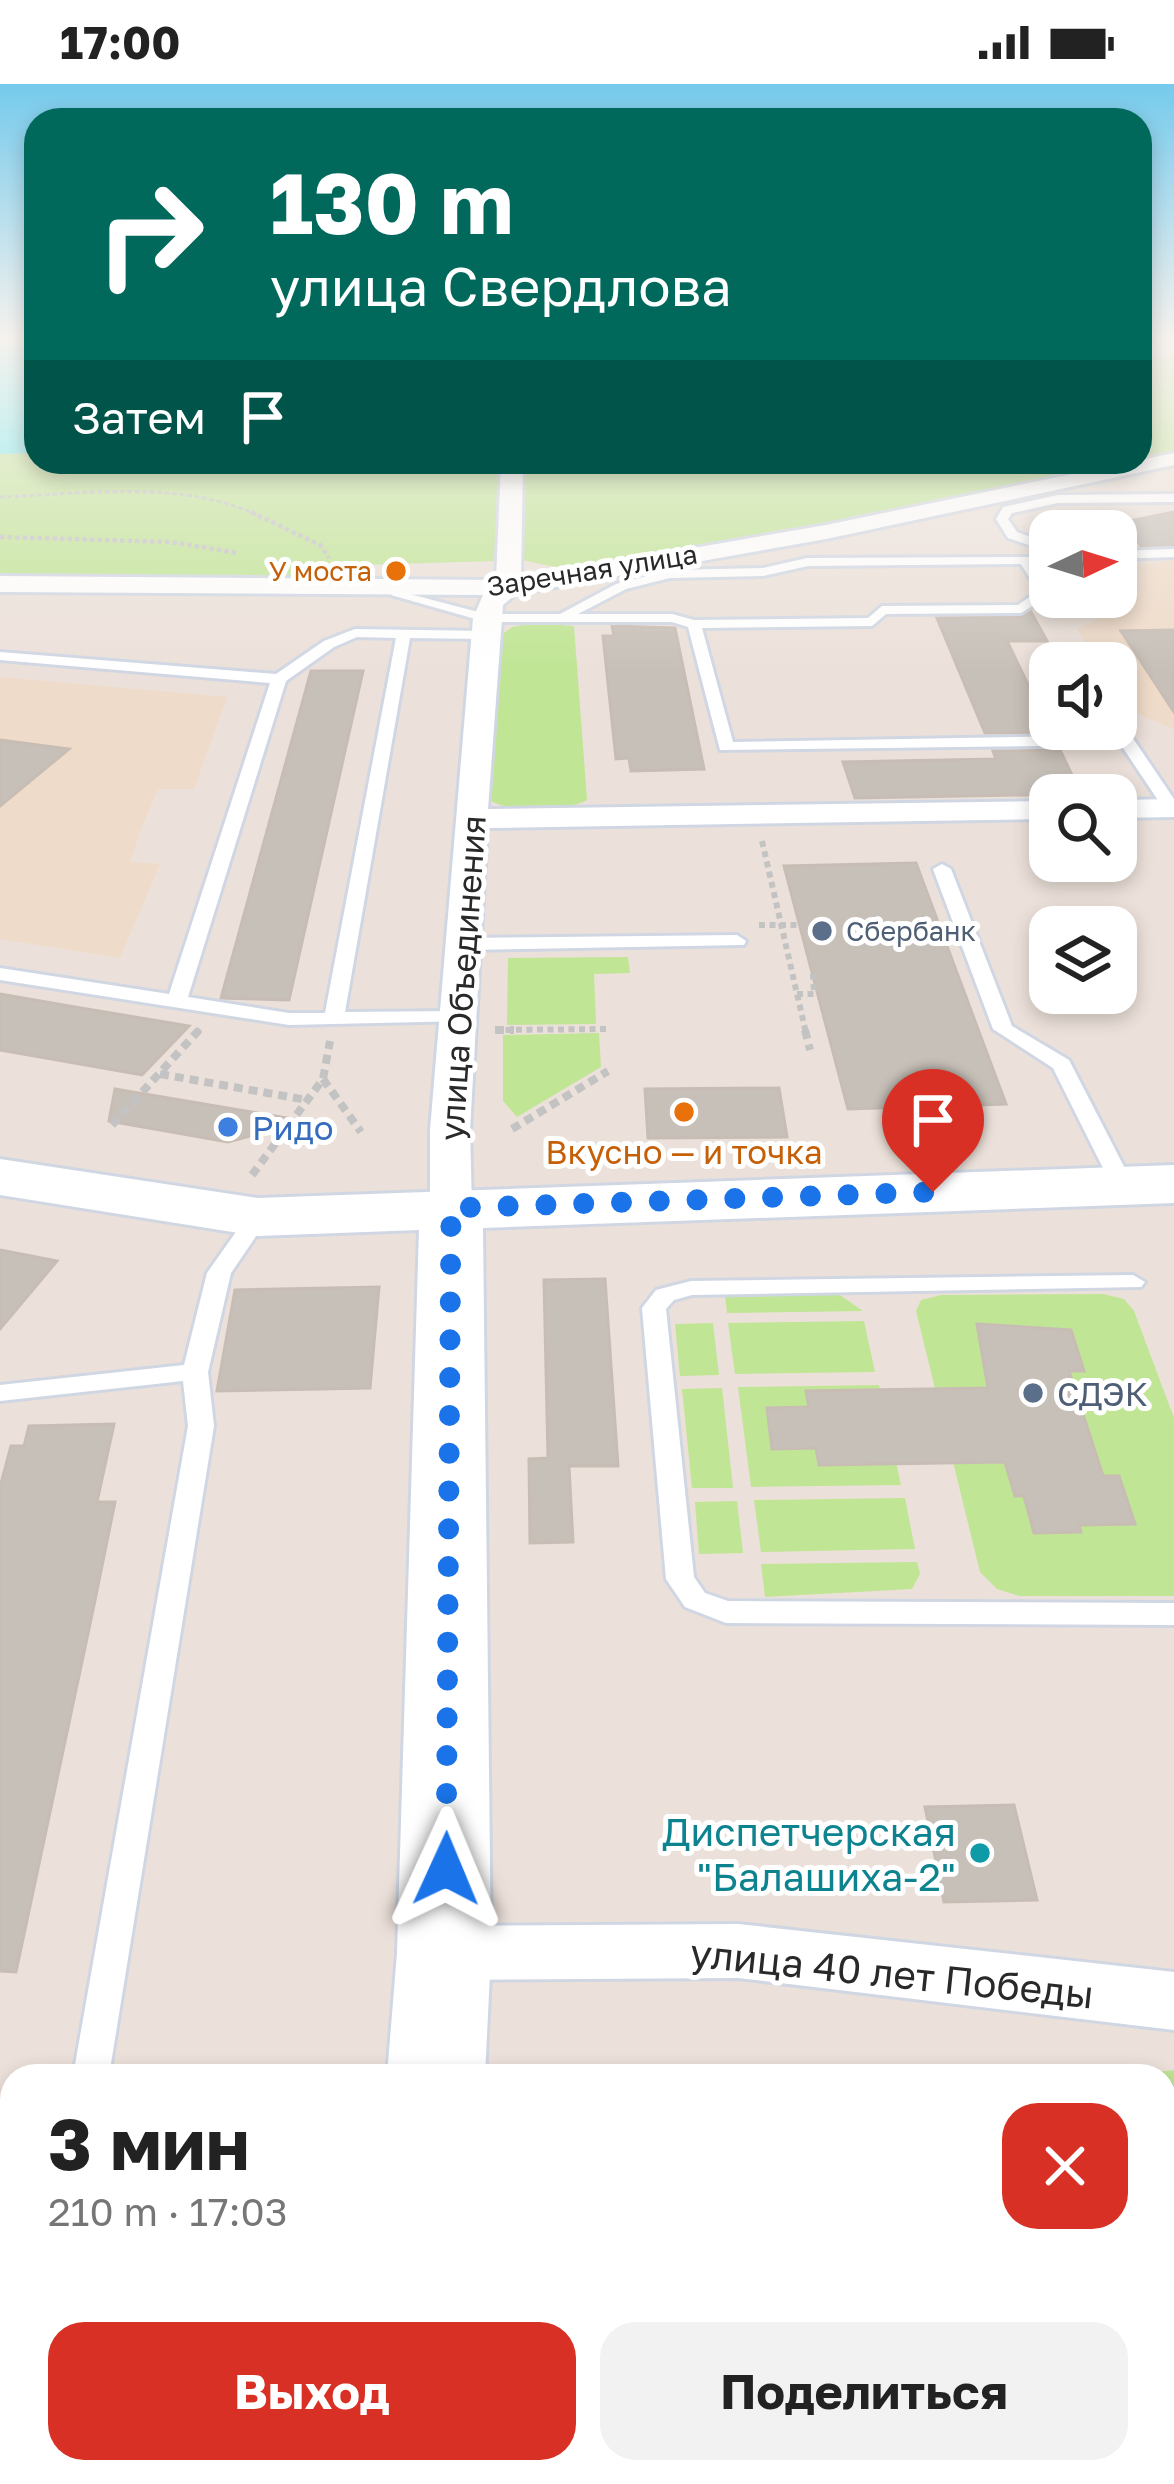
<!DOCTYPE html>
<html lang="ru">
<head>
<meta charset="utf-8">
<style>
  body { margin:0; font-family:"Golos Text",sans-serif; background:#f2f2f2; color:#222; height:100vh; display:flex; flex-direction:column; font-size:45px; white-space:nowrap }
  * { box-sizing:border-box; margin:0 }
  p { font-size:39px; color:#767676 }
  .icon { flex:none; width:66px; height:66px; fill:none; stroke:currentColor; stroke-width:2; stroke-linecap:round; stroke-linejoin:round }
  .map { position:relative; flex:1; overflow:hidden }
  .side { position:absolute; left:0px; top:1980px; width:1176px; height:420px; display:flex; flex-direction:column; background:#fff; border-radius:36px 36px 0 0; box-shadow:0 6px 18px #0003 }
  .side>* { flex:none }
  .banner { position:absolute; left:24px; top:24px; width:1128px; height:366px; border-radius:36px; box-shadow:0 6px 18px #0003; background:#00695c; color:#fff; overflow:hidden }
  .needle { width:78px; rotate:86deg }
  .tools { position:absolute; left:1029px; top:426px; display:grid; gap:24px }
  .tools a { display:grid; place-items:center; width:108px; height:108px; border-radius:24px; background:#fff; box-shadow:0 6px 18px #0003; font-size:60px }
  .pin { position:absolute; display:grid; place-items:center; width:102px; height:102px; color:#fff; margin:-123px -51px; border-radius:50% 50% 50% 0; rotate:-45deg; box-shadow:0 0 12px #0007 }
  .pin .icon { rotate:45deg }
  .me { position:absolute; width:132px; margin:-66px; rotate:1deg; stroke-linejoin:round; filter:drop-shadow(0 0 9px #0008) }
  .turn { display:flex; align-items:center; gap:42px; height:252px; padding:0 48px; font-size:54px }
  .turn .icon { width:156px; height:156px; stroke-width:2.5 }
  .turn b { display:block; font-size:84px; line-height:102px }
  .then { display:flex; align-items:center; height:114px; padding:0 48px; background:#0003; gap:24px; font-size:45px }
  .round { display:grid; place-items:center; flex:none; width:126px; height:126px; border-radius:36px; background:#f2f2f2 }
  .head { display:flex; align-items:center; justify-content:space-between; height:204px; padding:0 48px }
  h1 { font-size:72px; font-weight:700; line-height:90px }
  .action { display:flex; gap:24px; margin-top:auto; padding:24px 48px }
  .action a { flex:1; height:138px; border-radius:36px; background:#d93025; color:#fff; font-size:48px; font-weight:700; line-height:138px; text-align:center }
  .action a+a { background:#f2f2f2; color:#222 }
  .status { display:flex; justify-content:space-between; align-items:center; height:84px; padding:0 60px; background:#fff; direction:ltr }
  .status svg { height:33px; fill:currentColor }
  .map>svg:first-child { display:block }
  .education { fill:#efdbc9 }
  .green { fill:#c0e594 }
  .water { fill:#69ebf3 }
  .building { fill:#c7c0b9; stroke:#c8bdb4; stroke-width:3 }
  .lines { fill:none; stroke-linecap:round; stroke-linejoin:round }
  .lane-casing { stroke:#d0d7e3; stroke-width:6 }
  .street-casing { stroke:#d0d7e3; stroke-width:6 }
  .secondary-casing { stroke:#d0d7e3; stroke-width:6 }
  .path-far4 { stroke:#c3c3c3; stroke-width:3; stroke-dasharray:4.5 3; stroke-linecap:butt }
  .path-far3 { stroke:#c3c3c3; stroke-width:4.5; stroke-dasharray:4.5 3; stroke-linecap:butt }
  .path-far2 { stroke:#c3c3c3; stroke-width:6; stroke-dasharray:6 4.5; stroke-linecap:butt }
  .path-far1 { stroke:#c3c3c3; stroke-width:8; stroke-dasharray:9 6; stroke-linecap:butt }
  .path { stroke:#c3c3c3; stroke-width:12; stroke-dasharray:14 9; stroke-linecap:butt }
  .lane { fill:#fff; fill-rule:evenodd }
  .street { fill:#fff; fill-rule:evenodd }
  .secondary { fill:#fff; fill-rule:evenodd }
  .route { stroke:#1a73e8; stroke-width:21; stroke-dasharray:0 37.8 }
  .food-dot { fill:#e8710a; stroke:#fff; stroke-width:4.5 }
  .service-dot { fill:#5c6f8a; stroke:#fff; stroke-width:4.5 }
  .shop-dot { fill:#3f7fe0; stroke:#fff; stroke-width:4.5 }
  .culture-dot { fill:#0f9aa8; stroke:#fff; stroke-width:4.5 }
  .labels { text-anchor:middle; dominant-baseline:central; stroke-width:10; stroke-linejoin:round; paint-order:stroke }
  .far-street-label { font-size:27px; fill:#292929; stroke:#fff }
  .far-food-label { font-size:27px; fill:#c56008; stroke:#fff; text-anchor:end }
  .far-service-label { font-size:27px; fill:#4e5e75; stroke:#fff; text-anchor:start }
  .street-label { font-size:33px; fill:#292929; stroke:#fff }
  .shop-label { font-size:33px; fill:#366cbe; stroke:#fff; text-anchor:start }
  .food-label { font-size:33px; fill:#c56008; stroke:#fff }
  .service-label { font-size:33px; fill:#4e5e75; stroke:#fff; text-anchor:start }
  .near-culture-label { font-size:39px; fill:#0d838f; stroke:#fff; text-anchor:end }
  .near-street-label { font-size:39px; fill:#292929; stroke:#fff }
</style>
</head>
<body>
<div class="status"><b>17:00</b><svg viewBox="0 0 49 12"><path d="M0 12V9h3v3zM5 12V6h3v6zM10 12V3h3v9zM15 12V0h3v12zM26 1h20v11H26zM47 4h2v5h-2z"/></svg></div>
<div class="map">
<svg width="1174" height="2400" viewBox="0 0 1174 2400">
  <rect width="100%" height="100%" fill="#ece1da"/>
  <!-- education -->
  <g class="education">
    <path d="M1174,476V645L1128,626L1116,608V579H1098L1077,545L1118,526L1110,513H1116V485Z"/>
    <path d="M0,593L227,613L194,705H158L143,740L130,778L160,780L120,874L0,855Z"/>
  </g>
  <!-- green -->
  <g class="green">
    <path d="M1174,271V368L1140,375V277Z"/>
    <path d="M36,369V378H192L284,386L402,378L476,385L484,378H1126L821,443L569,486L522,476L523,424L502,423L499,477L358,481L357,498L0,493V370Z"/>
    <path d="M533,539L574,542L587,716C563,728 515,730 491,717L496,555L512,543Z"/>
    <path d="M628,873L630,889L594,890L596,940L507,941L508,874Z"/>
    <path d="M599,949L601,983L517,1033L503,1017V951Z"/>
    <path d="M837,1209L863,1227L727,1229L725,1211Z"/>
    <path d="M1103,1210L1124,1215L1134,1227L1174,1334V1512H1020L997,1505L980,1488L916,1227L921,1216L941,1211Z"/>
    <path d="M864,1237L875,1288L735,1290L728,1239Z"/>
    <path d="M713,1239L719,1291L680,1292L675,1240Z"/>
    <path d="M879,1301L901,1401L751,1403L738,1303Z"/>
    <path d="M722,1304L733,1404H692L682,1305Z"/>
    <path d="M905,1414L915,1465L761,1468L754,1416Z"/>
    <path d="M737,1417L743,1469L699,1470L695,1418Z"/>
    <path d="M917,1478L920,1490L912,1505L765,1513L761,1480Z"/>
    <path d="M1174,1986V2400H768L788,2388H1164V1992H1124Z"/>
  </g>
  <!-- water -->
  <path class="water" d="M0,255H36V369L0,370Z"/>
  <!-- building -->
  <g class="building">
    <path d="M1174,428V461L1141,462L1124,438Z"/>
    <path d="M1031,528L1047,557H1007L1051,648L985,649L937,534L1021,533Z"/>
    <path d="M612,542L675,544L704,685L631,687L629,674L616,675L603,552H614Z"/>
    <path d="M1174,546V628L1121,547Z"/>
    <path d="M311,587H363L289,916L221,914Z"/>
    <path d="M0,656L69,665L0,722Z"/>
    <path d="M1060,666L1081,710L855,714L843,678L996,675L993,667Z"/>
    <path d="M916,779L1006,1020L848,1025L784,782Z"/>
    <path d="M0,910L75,923L189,942L142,991L0,966Z"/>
    <path d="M779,1004L787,1053L648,1054L645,1005Z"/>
    <path d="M115,1005L305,1037L228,1058L109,1037Z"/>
    <path d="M0,1166L57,1177L0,1245Z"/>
    <path d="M605,1195L618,1382H569L573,1458L530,1459L529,1375L548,1374L544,1196Z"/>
    <path d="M379,1203L370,1304L217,1307L235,1206Z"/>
    <path d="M977,1240L1071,1246L1084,1287H1069L1103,1392H1119L1135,1440L1079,1441L1081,1448L1034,1449L1024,1412H1015L1005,1378L819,1381L816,1364L772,1365L767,1324L809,1323L806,1307L988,1304Z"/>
    <path d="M114,1340L97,1418H115L93,1526L16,1888L0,1887V1403L11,1362H24L29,1342Z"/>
    <path d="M1014,1721L1037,1816L944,1818L925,1723Z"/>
  </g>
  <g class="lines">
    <defs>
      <g id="lane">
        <path d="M1174,410V418L1058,419L1012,429L1008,435L1017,448L1050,460V468L1008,454L996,435L1003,423L1058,411Z"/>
        <path d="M1174,465V473L1116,475V467Z"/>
        <path d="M1030,473L1050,511L1021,529L886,530L872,542L702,544L733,658L1126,651L1132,653L1174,715V729L1166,728L1121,661L720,666L688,543L672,538H486L391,511L398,507L486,530H560L616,500L670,486L763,484L807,474ZM1021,480L1038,507L1018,521L882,522L868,534L694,536L672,530H578L626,505L670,494L763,492L808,482Z"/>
        <path d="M355,545L485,547L492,551L485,555L410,554L345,928L458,927L465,929V937L289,941L0,896V884L169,910L270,599L0,576V568L276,590L324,557ZM357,553L396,554L325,929H289L188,913L286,597L334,563Z"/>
        <path d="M942,780L951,785L1012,942L1069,976L1134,1102L1131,1107L1123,1109L1112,1102L1053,984L993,945L933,785Z"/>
        <path d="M737,851L746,857L744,861L463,866L454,860L463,854Z"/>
        <path d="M258,1126L269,1133L231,1189L208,1288L214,1342L109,1992H73L188,1342L183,1297L0,1317V1301L184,1281L207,1189L250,1128Z"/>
        <path d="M1133,1191L1145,1198L1141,1203L692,1211L674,1216L666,1225L694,1493L705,1509L728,1517L1174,1519V1541L726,1539L685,1523L666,1495L642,1224L656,1206L691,1197Z"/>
      </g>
      <g id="street">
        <path d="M1174,369V381L826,455L516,510L503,521L488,725L1050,717V735L487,744L470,1046L472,1123L466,1132H436L430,1123V1046L473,534L483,511L0,508V492L496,496L501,378H523L521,494L826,441Z"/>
        <path d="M1174,715V733L1116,734V716Z"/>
        <path d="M738,1840L1174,1888V1946L738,1894L444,1896L421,1888L412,1869L421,1850L444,1842Z"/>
      </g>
      <g id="secondary">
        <path d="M0,1075L258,1114L1174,1081V1119L483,1144L491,1869L485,1992H387L397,1869L419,1146L258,1152L0,1111Z"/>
        <path d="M337,2388H453L451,2400H335Z"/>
      </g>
    </defs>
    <!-- lane casing -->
    <use href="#lane" class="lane-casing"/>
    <!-- street casing -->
    <use href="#street" class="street-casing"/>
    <!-- secondary casing -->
    <use href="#secondary" class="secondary-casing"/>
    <!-- path-far4 -->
    <g class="path-far4">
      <path d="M0,252L36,255"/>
      <path d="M0,413C84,410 180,395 257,431"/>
    </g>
    <!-- path-far3 -->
    <g class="path-far3">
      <path d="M251,428L320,461L329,474"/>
      <path d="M0,453L171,458L238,469"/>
    </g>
    <!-- path-far2 -->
    <g class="path-far2">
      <path d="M762,757L806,949"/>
      <path d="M759,841H800"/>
      <path d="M797,910H814L813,890"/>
      <path d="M495,946L606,945"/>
      <path d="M196,949L200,945"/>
    </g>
    <!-- path-far1 -->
    <g class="path-far1">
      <path d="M495,946H514"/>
      <path d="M805,946L810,966"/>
      <path d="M160,990L307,1016"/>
      <path d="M323,995L361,1048"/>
      <path d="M112,1041L199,946"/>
      <path d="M512,1045L608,987"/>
      <path d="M252,1091L323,995L330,957"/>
    </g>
    <!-- path -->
    <g class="path">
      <path d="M543,2388L556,2400"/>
      <path d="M21,2400L23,2388"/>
    </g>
    <!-- lane -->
    <use href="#lane" class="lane"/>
    <!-- street -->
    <use href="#street" class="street"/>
    <!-- secondary -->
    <use href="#secondary" class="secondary"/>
  </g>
  <!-- sky -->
  <linearGradient id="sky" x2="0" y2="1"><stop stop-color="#75caec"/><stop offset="0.43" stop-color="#f6f2ee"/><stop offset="1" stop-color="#f6f2ee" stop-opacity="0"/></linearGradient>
  <rect width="1174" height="588" fill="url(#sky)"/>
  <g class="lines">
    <!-- route -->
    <path class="route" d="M446,1785L451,1124L933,1108"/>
  </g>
  <!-- markers -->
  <g class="food-dot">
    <circle cx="396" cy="487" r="12"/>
    <circle cx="684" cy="1028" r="12"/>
  </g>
  <g class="service-dot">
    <circle cx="822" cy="847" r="12"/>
    <circle cx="1033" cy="1309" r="12"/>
  </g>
  <circle class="shop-dot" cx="228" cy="1043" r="12"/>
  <circle class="culture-dot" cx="980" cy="1769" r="12"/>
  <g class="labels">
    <!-- far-street labels -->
    <g class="far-street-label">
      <text transform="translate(592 486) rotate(-9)">Заречная улица</text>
    </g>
    <!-- far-food labels -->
    <g class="far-food-label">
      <text x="372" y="487">У моста</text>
    </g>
    <!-- far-service labels -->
    <g class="far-service-label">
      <text x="846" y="847">Сбербанк</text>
    </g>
    <!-- street labels -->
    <g class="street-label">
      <text transform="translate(462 894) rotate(-86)">улица Объединения</text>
    </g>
    <!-- shop labels -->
    <g class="shop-label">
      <text x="252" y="1043">Ридо</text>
    </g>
    <!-- food labels -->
    <g class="food-label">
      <text x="684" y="1067">Вкусно — и точка</text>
    </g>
    <!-- service labels -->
    <g class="service-label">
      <text x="1057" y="1309">СДЭК</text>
    </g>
    <!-- near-culture labels -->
    <g class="near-culture-label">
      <text x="956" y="1747">Диспетчерская<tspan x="956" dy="45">"Балашиха-2"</tspan></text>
    </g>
    <!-- near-street labels -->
    <g class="near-street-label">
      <text transform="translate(892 1889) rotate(6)">улица 40 лет Победы</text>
    </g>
  </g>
</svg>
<div class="tools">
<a><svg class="needle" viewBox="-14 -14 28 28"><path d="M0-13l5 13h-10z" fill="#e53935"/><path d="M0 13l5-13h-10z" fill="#767676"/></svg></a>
<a><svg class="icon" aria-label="sound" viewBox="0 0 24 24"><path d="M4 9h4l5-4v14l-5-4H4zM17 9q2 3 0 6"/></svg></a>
<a><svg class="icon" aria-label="search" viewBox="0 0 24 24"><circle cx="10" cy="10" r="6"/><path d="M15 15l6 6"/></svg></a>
<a><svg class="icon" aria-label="layers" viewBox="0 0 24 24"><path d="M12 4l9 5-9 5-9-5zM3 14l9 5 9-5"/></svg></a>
</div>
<div class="pin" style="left:933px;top:1108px;background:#d93025"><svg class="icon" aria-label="arrive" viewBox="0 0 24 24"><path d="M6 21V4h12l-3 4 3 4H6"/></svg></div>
<svg class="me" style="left:446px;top:1785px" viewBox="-20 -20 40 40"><path d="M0-17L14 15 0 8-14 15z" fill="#1a73e8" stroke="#fff" stroke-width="4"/></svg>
<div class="banner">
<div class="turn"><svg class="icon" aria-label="right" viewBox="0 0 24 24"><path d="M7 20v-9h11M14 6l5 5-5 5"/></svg><div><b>130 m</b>улица Свердлова</div></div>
<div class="then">Затем<svg class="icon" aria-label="arrive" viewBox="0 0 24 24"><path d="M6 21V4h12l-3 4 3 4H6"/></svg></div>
</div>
<section class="side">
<div class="head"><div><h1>3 мин</h1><p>210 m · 17:03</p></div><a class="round" style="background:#d93025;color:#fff"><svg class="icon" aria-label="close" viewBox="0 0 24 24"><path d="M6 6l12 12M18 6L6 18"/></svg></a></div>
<div class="action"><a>Выход</a><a>Поделиться</a></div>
</section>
</div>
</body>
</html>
